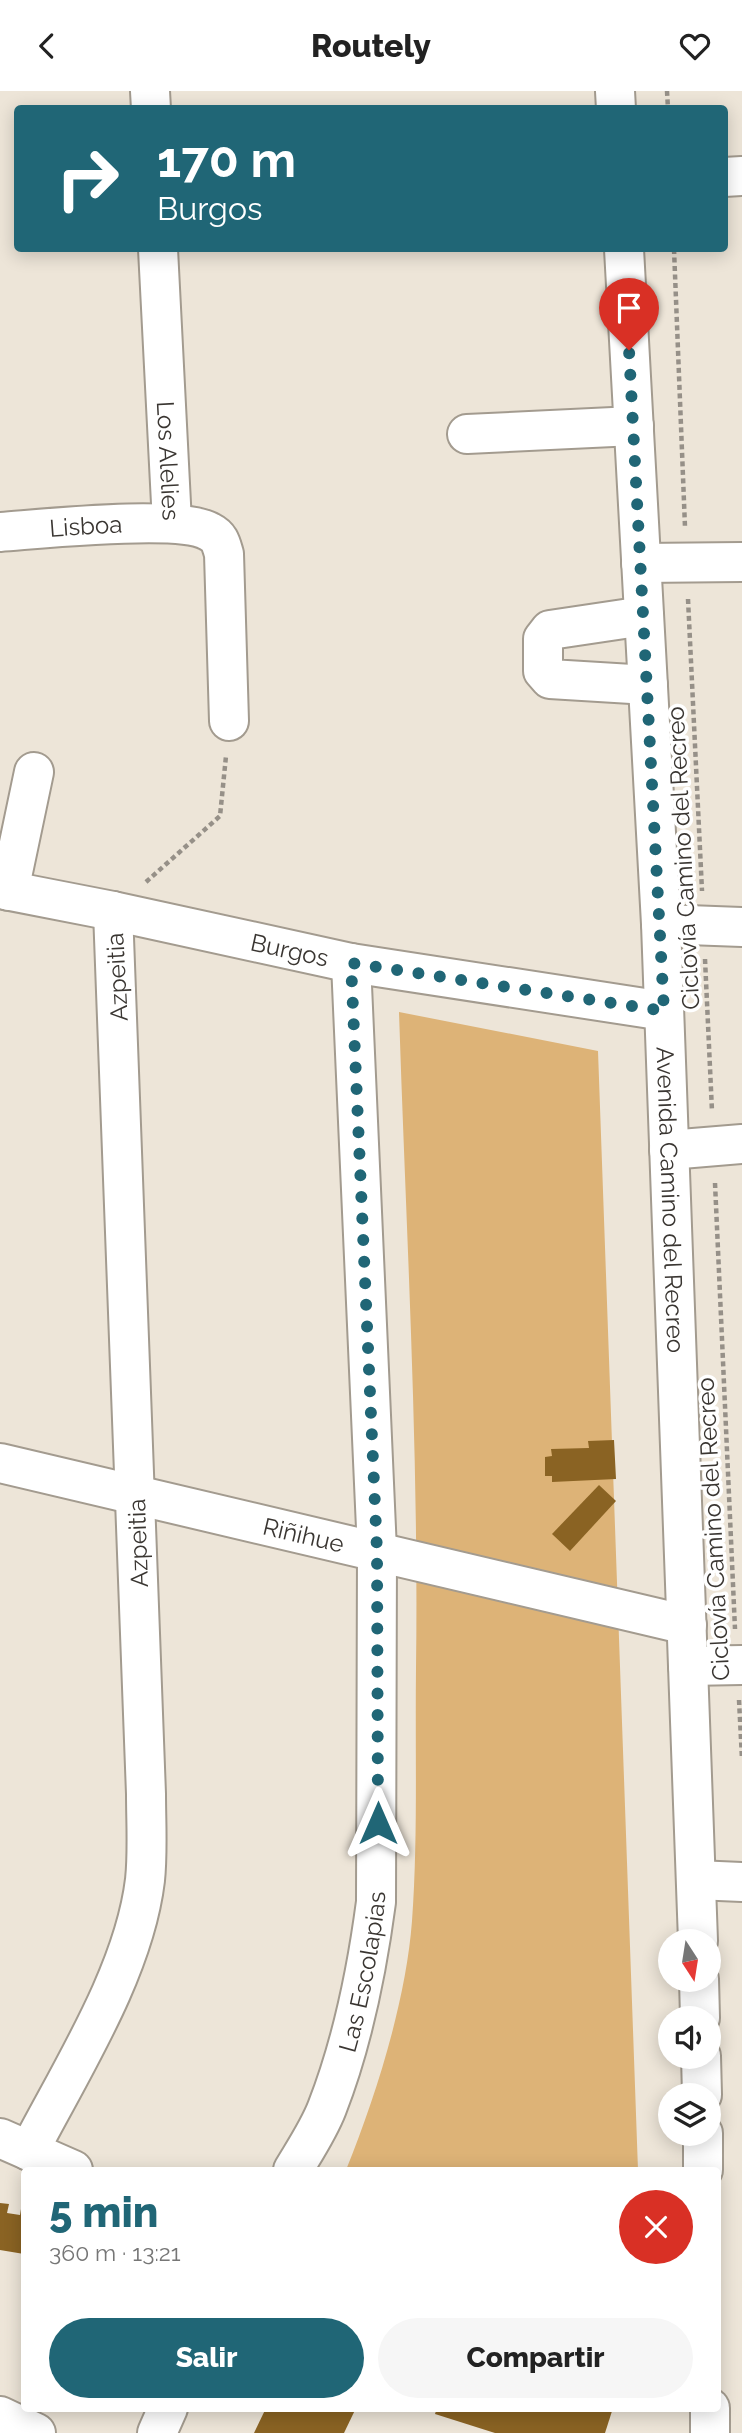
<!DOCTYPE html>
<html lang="es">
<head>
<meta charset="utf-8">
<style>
  body { margin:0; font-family:Raleway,sans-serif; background:#f6f6f6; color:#222; height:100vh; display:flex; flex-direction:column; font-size:26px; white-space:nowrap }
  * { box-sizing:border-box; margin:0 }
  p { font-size:23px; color:#767676 }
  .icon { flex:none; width:38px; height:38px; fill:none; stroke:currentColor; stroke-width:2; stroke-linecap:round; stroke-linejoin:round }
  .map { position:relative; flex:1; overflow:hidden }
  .drawer { position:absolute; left:21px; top:2076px; width:700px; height:245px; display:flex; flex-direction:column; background:#fff; border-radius:7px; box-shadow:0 4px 18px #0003 }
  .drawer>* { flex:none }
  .top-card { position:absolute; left:14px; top:14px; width:714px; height:147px; border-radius:7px; box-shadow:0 4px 18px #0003; background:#206676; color:#fff; overflow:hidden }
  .needle { width:46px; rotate:168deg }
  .controls { position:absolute; left:658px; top:1838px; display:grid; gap:14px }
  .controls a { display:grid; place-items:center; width:63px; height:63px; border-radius:50%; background:#fff; box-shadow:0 4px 18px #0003; font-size:35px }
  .pin { position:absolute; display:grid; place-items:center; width:60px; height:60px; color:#fff; margin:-72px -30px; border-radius:50% 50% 50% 0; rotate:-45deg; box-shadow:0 0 7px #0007 }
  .pin .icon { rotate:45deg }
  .me { position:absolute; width:77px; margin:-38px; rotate:0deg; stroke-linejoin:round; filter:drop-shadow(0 0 5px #0008) }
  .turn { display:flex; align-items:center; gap:24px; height:147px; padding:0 28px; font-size:32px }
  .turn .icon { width:91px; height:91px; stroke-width:2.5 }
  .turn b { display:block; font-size:49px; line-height:60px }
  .round { display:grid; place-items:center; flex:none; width:74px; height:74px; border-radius:37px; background:#f6f6f6 }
  .overview { display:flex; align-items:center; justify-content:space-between; height:119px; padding:0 28px }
  h1 { font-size:42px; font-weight:800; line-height:52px; color:#206676 }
  .button { display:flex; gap:14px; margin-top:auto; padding:14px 28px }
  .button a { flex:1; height:80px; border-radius:42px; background:#206676; color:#fff; font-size:28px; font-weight:800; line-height:80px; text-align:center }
  .button a+a { background:#f6f6f6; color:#222 }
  header { display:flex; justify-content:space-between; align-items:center; height:91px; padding:0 28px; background:#fff; font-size:32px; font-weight:800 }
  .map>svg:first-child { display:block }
  .green { fill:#ddb377 }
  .building { fill:#8a6323 }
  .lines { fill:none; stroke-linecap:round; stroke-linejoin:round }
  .minor-casing { stroke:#a39b8f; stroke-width:42 }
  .path { stroke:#969088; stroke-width:4.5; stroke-dasharray:5 3.5; stroke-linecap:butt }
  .minor { stroke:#fff; stroke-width:38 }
  .route { stroke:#206676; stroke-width:12; stroke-dasharray:0 21.6 }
  .labels { text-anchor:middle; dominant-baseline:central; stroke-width:7; stroke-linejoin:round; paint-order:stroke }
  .street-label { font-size:24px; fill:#3a3632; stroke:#fff }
</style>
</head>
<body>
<header><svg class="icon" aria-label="back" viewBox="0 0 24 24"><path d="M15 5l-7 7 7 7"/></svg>Routely<svg class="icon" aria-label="heart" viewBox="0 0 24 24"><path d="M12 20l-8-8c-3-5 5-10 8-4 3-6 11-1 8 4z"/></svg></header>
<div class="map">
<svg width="742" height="2342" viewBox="0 0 742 2342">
  <rect width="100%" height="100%" fill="#ede5d8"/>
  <!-- green -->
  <path class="green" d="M399,921L598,960L638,2079H346C376,2005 406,1910 412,1830C418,1747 415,1662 416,1578C419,1359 406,1140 399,921Z"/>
  <!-- building -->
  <g class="building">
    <path d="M614,1349L616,1388L552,1391V1385H545V1366L552,1365L551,1358L589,1357L588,1350Z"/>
    <path d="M599,1394L616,1410L570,1460L552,1443Z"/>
    <path d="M0,2112L9,2113L7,2122L20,2124L21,2118L24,2119V2163L0,2159Z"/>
    <path d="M266,2317H356L344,2342H254Z"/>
    <path d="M437,2317H613L605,2342H495L435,2323Z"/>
  </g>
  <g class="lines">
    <defs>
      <g id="minor">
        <path d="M150,0L151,18"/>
        <path d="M615,0L616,18"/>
        <path d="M724,86L742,85"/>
        <path id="s1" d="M158,158L172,432"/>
        <path id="s2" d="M624,158L661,833L698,1850"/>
        <path d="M467,343L634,335"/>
        <path id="s3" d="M0,441C42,438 180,423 210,441C220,446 221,453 224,463L229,630"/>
        <path d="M641,472L742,471"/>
        <path d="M644,525L550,539L543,548V580L550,588L648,594"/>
        <path id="s4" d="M0,798L113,820L351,872L664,920"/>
        <path d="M9,800L34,681"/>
        <path d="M661,833L742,836"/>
        <path d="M669,1059L742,1053"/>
        <path id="s5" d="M0,1372L687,1534"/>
        <path d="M688,1575L742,1574"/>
        <path d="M696,1789L742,1791"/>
        <path d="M699,1888L700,1927"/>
        <path d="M701,1965L702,2004"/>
        <path d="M703,2042V2079"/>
        <path d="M0,2047L73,2079"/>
        <path d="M29,2060C71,1979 134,1881 145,1789C148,1761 146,1731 146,1703L113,820"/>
        <path id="s6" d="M293,2079C305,2059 319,2038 327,2017C352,1953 367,1879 376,1811L377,1460L351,872"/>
        <path d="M710,2317V2342"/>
        <path d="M0,2325L36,2342"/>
        <path d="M157,2342L168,2317"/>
      </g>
    </defs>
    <!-- minor casing -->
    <use href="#minor" class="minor-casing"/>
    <!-- path -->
    <g class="path">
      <path d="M667,0L668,18"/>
      <path d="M674,158L685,436"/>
      <path d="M688,508L702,800"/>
      <path d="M146,791L220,725L226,665"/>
      <path d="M705,868L712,1020"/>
      <path d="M715,1092L735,1538"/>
      <path d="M739,1609L742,1668"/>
    </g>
    <!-- minor -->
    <use href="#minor" class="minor"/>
  </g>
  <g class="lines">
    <!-- route -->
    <path class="route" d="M378,1732L377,1460L351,872L664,920L629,259"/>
  </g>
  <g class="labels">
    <!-- street labels -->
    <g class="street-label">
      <text stroke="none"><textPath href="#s1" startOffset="212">Los Alelies</textPath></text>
      <text stroke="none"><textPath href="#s3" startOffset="86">Lisboa</textPath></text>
      <text transform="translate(683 767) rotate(-93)">Ciclovía Camino del Recreo</text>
      <text stroke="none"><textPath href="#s4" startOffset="296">Burgos</textPath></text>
      <text transform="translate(117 886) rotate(-93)">Azpeitia</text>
      <text stroke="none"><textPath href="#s2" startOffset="952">Avenida Camino del Recreo</textPath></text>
      <text transform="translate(713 1438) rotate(-93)">Ciclovía Camino del Recreo</text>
      <text stroke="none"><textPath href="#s5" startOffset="312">Riñihue</textPath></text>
      <text transform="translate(138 1452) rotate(-92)">Azpeitia</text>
      <text stroke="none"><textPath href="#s6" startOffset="212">Las Escolapias</textPath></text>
    </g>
  </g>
</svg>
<div class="controls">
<a><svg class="needle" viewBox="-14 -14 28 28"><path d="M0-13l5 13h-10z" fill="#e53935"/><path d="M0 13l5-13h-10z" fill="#767676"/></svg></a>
<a><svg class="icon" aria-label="sound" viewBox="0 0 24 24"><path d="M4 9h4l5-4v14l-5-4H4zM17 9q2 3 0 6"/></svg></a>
<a><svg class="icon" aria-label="layers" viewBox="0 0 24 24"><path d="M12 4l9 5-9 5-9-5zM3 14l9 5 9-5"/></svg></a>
</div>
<div class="pin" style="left:629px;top:259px;background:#d93025"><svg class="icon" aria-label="arrive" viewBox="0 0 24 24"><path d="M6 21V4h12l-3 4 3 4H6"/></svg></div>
<svg class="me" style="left:378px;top:1732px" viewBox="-20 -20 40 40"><path d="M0-17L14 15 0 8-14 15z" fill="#206676" stroke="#fff" stroke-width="4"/></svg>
<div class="top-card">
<div class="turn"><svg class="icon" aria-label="right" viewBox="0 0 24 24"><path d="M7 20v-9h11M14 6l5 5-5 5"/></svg><div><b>170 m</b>Burgos</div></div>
</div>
<section class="drawer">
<div class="overview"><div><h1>5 min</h1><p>360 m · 13:21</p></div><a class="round" style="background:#d93025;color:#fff"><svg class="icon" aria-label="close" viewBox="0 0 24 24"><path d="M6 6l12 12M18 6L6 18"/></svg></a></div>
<div class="button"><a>Salir</a><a>Compartir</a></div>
</section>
</div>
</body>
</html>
